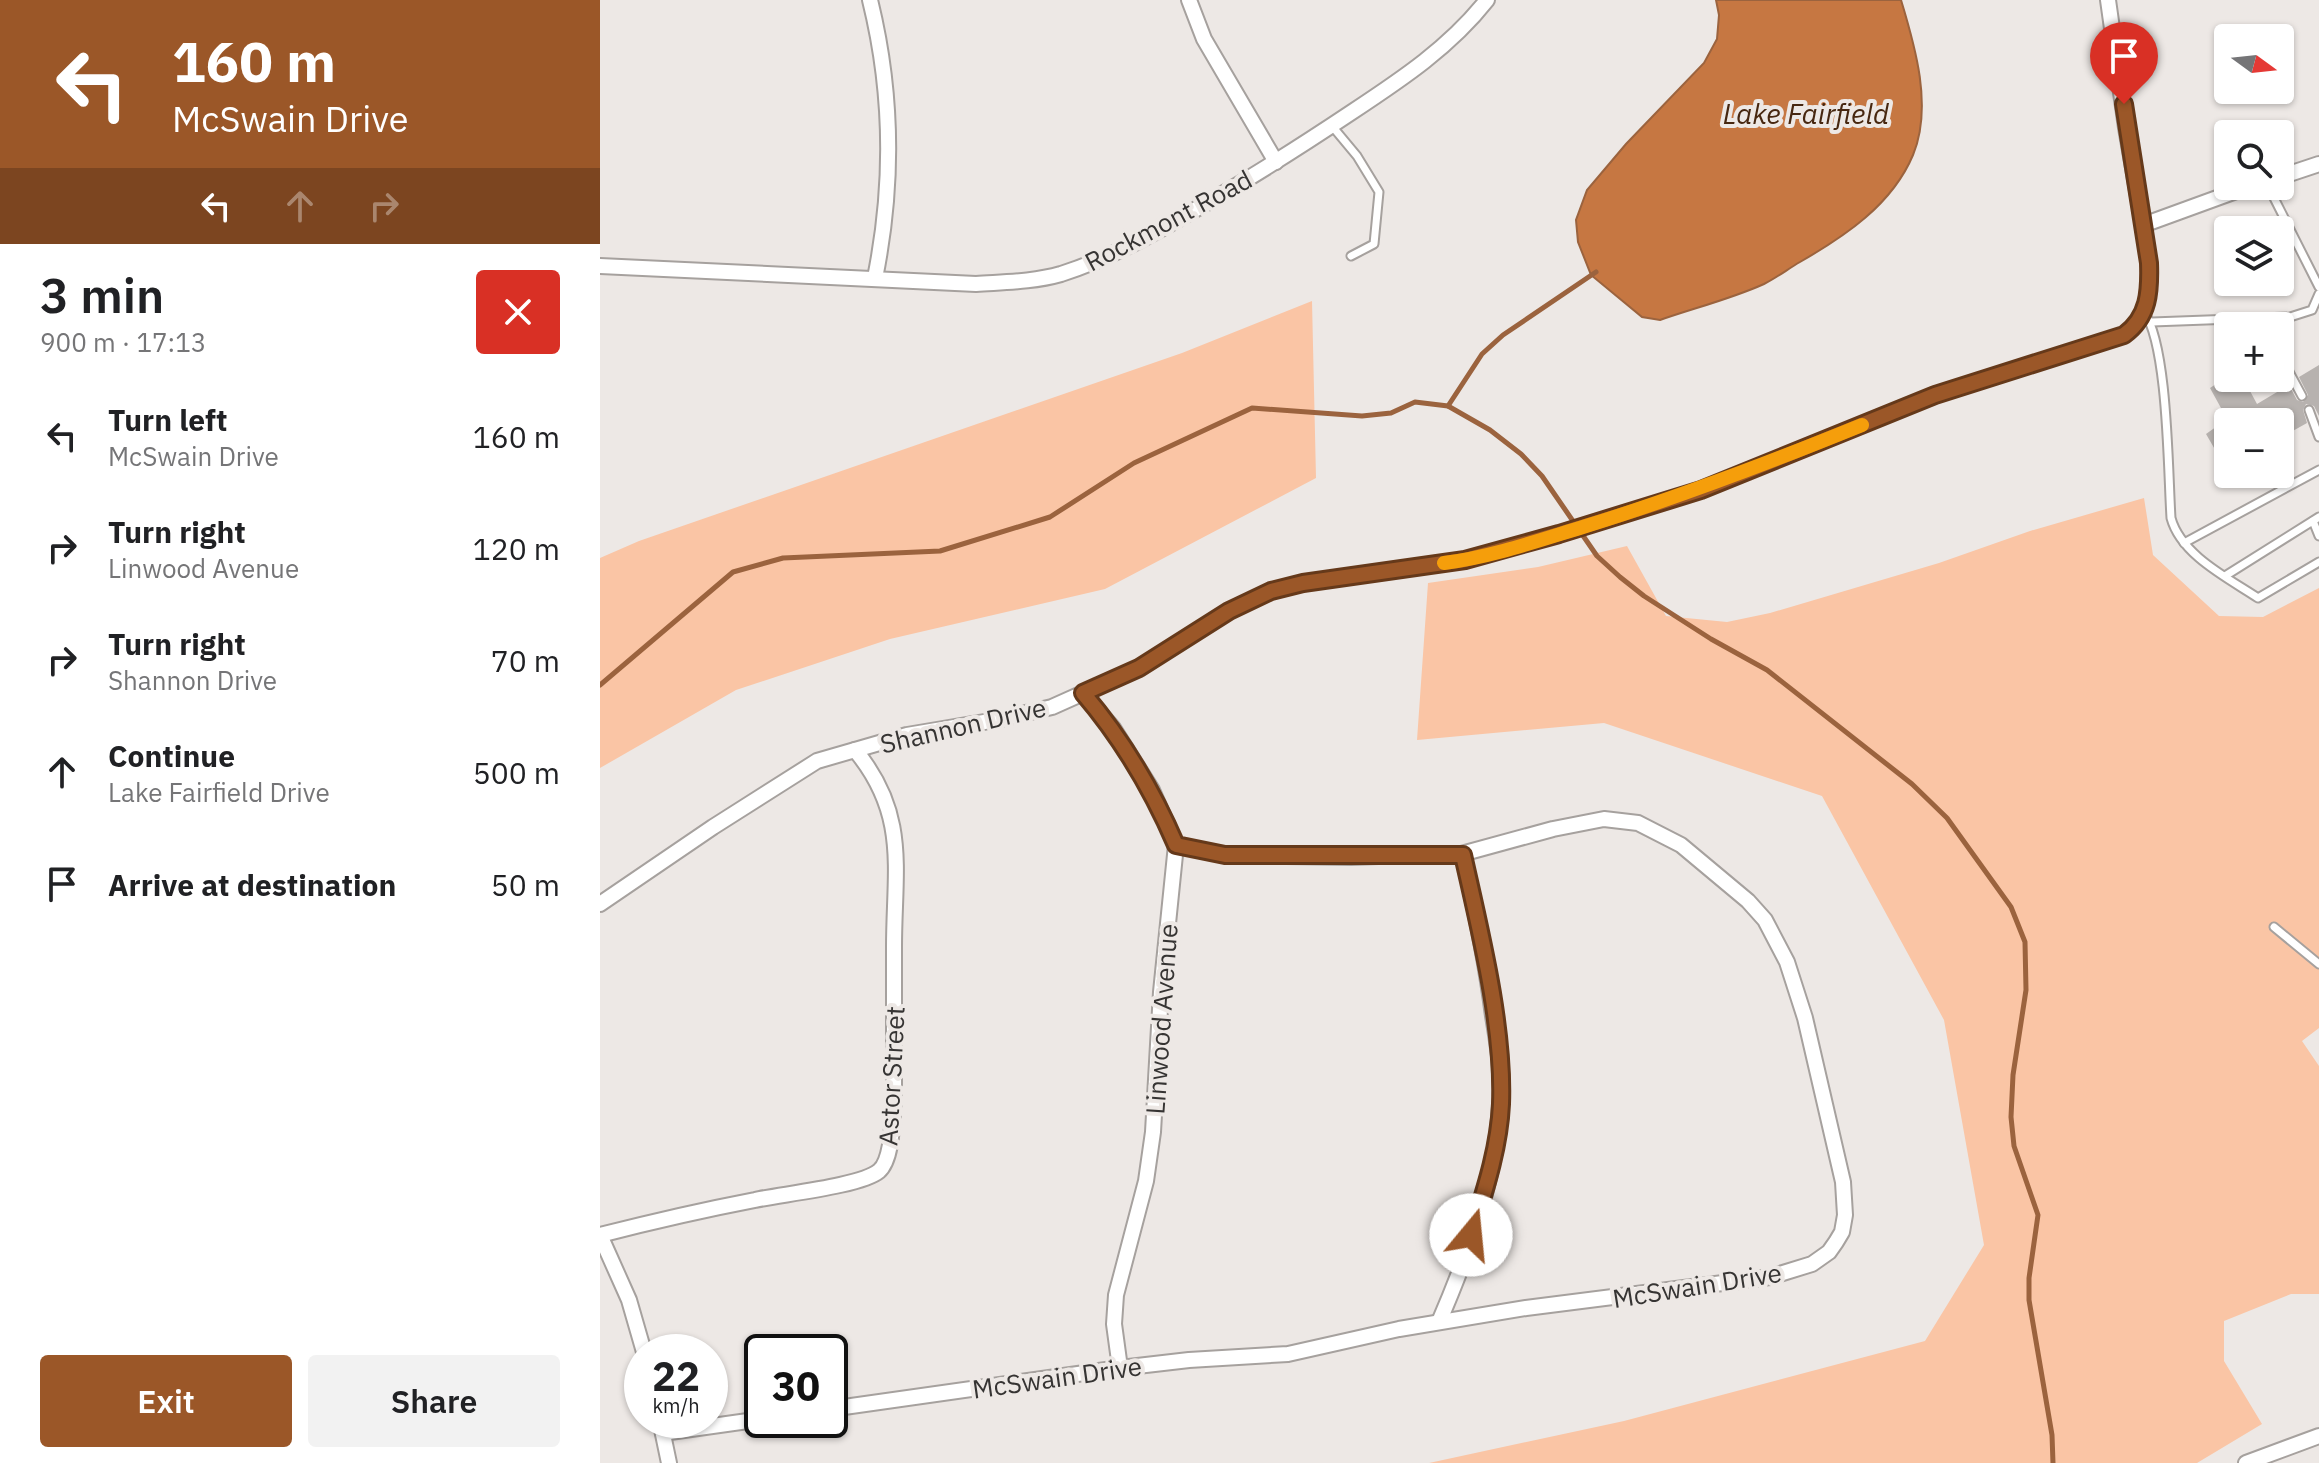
<!DOCTYPE html>
<html lang="en">
<head>
<meta charset="utf-8">
<style>
  body { margin:0; font-family:"IBM Plex Sans",sans-serif; background:#f2f2f2; color:#202124; height:100vh; display:flex; flex-direction:column; font-size:30px; white-space:nowrap }
  * { box-sizing:border-box; margin:0 }
  p { font-size:26px; color:#757577 }
  .icon { flex:none; width:44px; height:44px; fill:none; stroke:currentColor; stroke-width:2; stroke-linecap:round; stroke-linejoin:round }
  .map { position:relative; flex:1; overflow:hidden }
  .panel { display:flex; flex-direction:column; background:#fff; width:600px }
  .panel>* { flex:none }
  .banner { background:#9b5728; color:#fff; overflow:hidden }
  .needle { width:52px; rotate:105deg }
  .buttons { position:absolute; left:1614px; top:24px; display:grid; gap:16px }
  .buttons a { display:grid; place-items:center; width:80px; height:80px; border-radius:8px; background:#fff; box-shadow:0 2px 6px #0004; font-size:40px }
  .speed { position:absolute; left:24px; top:1334px; display:flex; gap:16px; font-size:40px; font-weight:700; text-align:center }
  .speed>* { display:grid; place-content:center; width:104px; height:104px; border-radius:50%; background:#fff; box-shadow:0 2px 6px #0004; line-height:1 }
  .speed small { font-size:20px; font-weight:400 }
  .speed .limit { border:4px solid #111; border-radius:12px; background:#fff; color:#111 }
  .pin { position:absolute; display:grid; place-items:center; width:68px; height:68px; color:#fff; margin:-82px -34px; border-radius:50% 50% 50% 0; rotate:-45deg; box-shadow:0 0 8px #0007 }
  .pin .icon { rotate:45deg }
  .me { position:absolute; width:88px; margin:-44px; rotate:17deg; stroke-linejoin:round; filter:drop-shadow(0 0 6px #0008) }
  .turn { display:flex; align-items:center; gap:28px; height:168px; padding:0 40px; font-size:36px }
  .turn .icon { width:104px; height:104px; stroke-width:2.5 }
  .turn b { display:block; font-size:56px; line-height:68px }
  .lanes { display:flex; align-items:center; height:76px; padding:0 40px; background:#0003; justify-content:center; gap:40px; direction:ltr }
  .lanes .off { opacity:.35 }
  .round { display:grid; place-items:center; flex:none; width:84px; height:84px; border-radius:8px; background:#f2f2f2 }
  .overview { display:flex; align-items:center; justify-content:space-between; height:136px; padding:0 40px }
  h1 { font-size:48px; font-weight:600; line-height:60px }
  .cta { display:flex; gap:16px; margin-top:auto; padding:16px 40px }
  .cta a { flex:1; height:92px; border-radius:8px; background:#9b5728; color:#fff; font-size:32px; font-weight:600; line-height:92px; text-align:center }
  .cta a+a { background:#f2f2f2; color:#202124 }
  ul { padding:0; list-style:none }
  li { display:flex; align-items:center; gap:24px; height:112px; padding:0 40px }
  li div { flex:1 }
  li b { display:block; font-size:30px }
  li em { font-style:normal }
  main { display:flex; flex:1; min-height:0 }
  .map>svg:first-child { display:block }
  .green { fill:#fac5a5 }
  .water { fill:#c67742; stroke:#9b633e; stroke-width:2 }
  .lines { fill:none; stroke-linecap:round; stroke-linejoin:round }
  .stream { stroke:#9b633e; stroke-width:5 }
  .building { fill:#b7b2af }
  .lane-casing { stroke:#a6a19e; stroke-width:11 }
  .street-casing { stroke:#a6a19e; stroke-width:18 }
  .lane { stroke:#fff; stroke-width:7 }
  .street { stroke:#fff; stroke-width:14 }
  .route-casing { stroke:#65391a; stroke-width:20 }
  .route { stroke:#9b5728; stroke-width:14 }
  .slow { stroke:#f59e0b; stroke-width:14 }
  .labels { text-anchor:middle; dominant-baseline:central; stroke-width:8; stroke-linejoin:round; paint-order:stroke }
  .street-label { font-size:26px; fill:#363433; stroke:#ede8e5 }
  .water-label { font-size:28px; font-style:italic; fill:#472710; stroke:#ede8e5 }
</style>
</head>
<body>
<main>
<section class="panel">
<div class="banner">
<div class="turn"><svg class="icon" aria-label="left" viewBox="0 0 24 24"><path d="M17 20v-9H6M10 6l-5 5 5 5"/></svg><div><b>160 m</b>McSwain Drive</div></div>
<div class="lanes"><svg class="icon" aria-label="left" viewBox="0 0 24 24"><path d="M17 20v-9H6M10 6l-5 5 5 5"/></svg><svg class="icon off" aria-label="ahead" viewBox="0 0 24 24"><path d="M12 20V5M6 11l6-6 6 6"/></svg><svg class="icon off" aria-label="right" viewBox="0 0 24 24"><path d="M7 20v-9h11M14 6l5 5-5 5"/></svg></div>
</div>
<div class="overview"><div><h1>3 min</h1><p>900 m · 17:13</p></div><a class="round" style="background:#d93025;color:#fff"><svg class="icon" aria-label="close" viewBox="0 0 24 24"><path d="M6 6l12 12M18 6L6 18"/></svg></a></div>
<ul>
<li><svg class="icon" aria-label="left" viewBox="0 0 24 24"><path d="M17 20v-9H6M10 6l-5 5 5 5"/></svg><div><b>Turn left</b><p>McSwain Drive</p></div><em>160 m</em></li>
<li><svg class="icon" aria-label="right" viewBox="0 0 24 24"><path d="M7 20v-9h11M14 6l5 5-5 5"/></svg><div><b>Turn right</b><p>Linwood Avenue</p></div><em>120 m</em></li>
<li><svg class="icon" aria-label="right" viewBox="0 0 24 24"><path d="M7 20v-9h11M14 6l5 5-5 5"/></svg><div><b>Turn right</b><p>Shannon Drive</p></div><em>70 m</em></li>
<li><svg class="icon" aria-label="ahead" viewBox="0 0 24 24"><path d="M12 20V5M6 11l6-6 6 6"/></svg><div><b>Continue</b><p>Lake Fairfield Drive</p></div><em>500 m</em></li>
<li><svg class="icon" aria-label="arrive" viewBox="0 0 24 24"><path d="M6 21V4h12l-3 4 3 4H6"/></svg><div><b>Arrive at destination</b></div><em>50 m</em></li>
</ul>
<div class="cta"><a>Exit</a><a>Share</a></div>
</section>
<div class="map">
<svg width="1719" height="1463" viewBox="0 0 1719 1463">
  <rect width="100%" height="100%" fill="#ede8e5"/>
  <!-- green -->
  <g class="green">
    <path d="M712,301L716,478L505,589L290,639L136,690L0,768V558L39,541L582,353Z"/>
    <path d="M1544,498L1553,555L1619,616L1663,617L1719,588V1028L1702,1041L1719,1066V1294H1691L1624,1321V1361L1662,1424L1597,1463H829L1024,1421L1325,1341L1384,1245L1344,1020L1222,796L1004,723L817,740L828,583L938,567L1027,546L1066,616L1127,622L1170,613L1339,563L1430,531Z"/>
  </g>
  <!-- water -->
  <path class="water" d="M1116,0H1301C1315,46 1333,107 1313,155C1292,205 1245,236 1200,262C1188,269 1176,278 1164,284C1131,299 1094,308 1060,320L1042,317L991,275L978,242L976,220L987,190L1026,144L1104,63L1117,39L1119,15Z"/>
  <g class="lines">
    <!-- stream -->
    <g class="stream">
      <path d="M848,406L882,354L903,335L996,272"/>
      <path d="M0,685L133,572L183,558L340,551L450,517L534,463L652,408L762,416L791,413L815,402L848,406L890,430L921,454L942,476L997,556L1020,577L1044,596L1111,639L1167,670L1312,784L1347,818L1411,907L1425,942L1426,990L1413,1075L1411,1117L1414,1146L1438,1215L1429,1278V1300L1452,1435L1453,1463"/>
    </g>
  </g>
  <!-- building -->
  <path class="building" d="M1719,365V416L1714,406L1706,404L1703,410L1707,423L1680,438V422H1628V472L1606,434L1627,419L1610,388L1625,378H1643L1657,404L1689,385L1697,400L1703,402L1708,395L1699,377Z"/>
  <g class="lines">
    <defs>
      <g id="lane">
        <path d="M732,126L757,156L779,192L774,244L751,256"/>
        <path d="M1668,186L1719,287"/>
        <path d="M1544,312C1568,345 1568,472 1571,518C1581,555 1628,578 1658,598L1719,562"/>
        <path d="M1552,322L1690,317L1712,310L1719,294"/>
        <path d="M1680,355L1702,396"/>
        <path d="M1709,410L1719,437"/>
        <path d="M1713,521L1719,536"/>
        <path d="M1584,543L1719,470"/>
        <path d="M1625,576L1719,517"/>
        <path d="M1674,927L1719,964"/>
      </g>
      <g id="street">
        <path d="M270,0C293,93 294,184 275,278"/>
        <path d="M589,0L604,39L676,162"/>
        <path d="M1508,0L1526,128L1543,225"/>
        <path d="M1680,177L1719,164"/>
        <path d="M0,266L376,284C404,282 433,282 461,274C518,256 572,223 624,193C668,167 710,140 752,112C802,79 850,47 887,0"/>
        <path d="M483,693L513,728L552,790L576,845L561,992L553,1132L546,1181L516,1295L514,1324L520,1368"/>
        <path d="M0,904L113,827L217,761L307,735L396,720L452,707L539,668L629,611L671,591L703,583L865,560L959,534L1101,490L1335,395L1524,335C1560,309 1549,263 1543,225L1650,186"/>
        <path d="M0,1235C51,1222 103,1210 155,1200C182,1194 261,1186 279,1171C293,1159 292,1118 294,1100C294,1049 294,998 294,947C294,870 309,815 255,750"/>
        <path d="M0,1235L29,1300L44,1352"/>
        <path d="M839,1322C868,1255 895,1180 900,1107C903,1076 898,1046 893,1016C886,961 875,908 863,855"/>
        <path d="M230,1409L520,1368L589,1360L688,1354L799,1329L926,1308L1170,1277L1212,1264L1229,1252L1236,1242L1242,1232L1245,1215L1243,1182L1205,1018L1187,962L1165,920L1148,901L1081,845L1038,823L1004,819L953,829L854,856L833,854L751,857L625,855L576,845"/>
        <path d="M60,1420L69,1463"/>
        <path d="M63,1433L162,1419"/>
        <path d="M1646,1463L1719,1436"/>
      </g>
    </defs>
    <!-- lane casing -->
    <use href="#lane" class="lane-casing"/>
    <!-- street casing -->
    <use href="#street" class="street-casing"/>
    <!-- lane -->
    <use href="#lane" class="lane"/>
    <!-- street -->
    <use href="#street" class="street"/>
  </g>
  <g class="lines">
    <defs>
      <path id="route" d="M871,1235C884,1193 899,1149 901,1104C904,1026 880,931 863,855H625L576,845C552,789 523,740 483,693L539,668L629,611L671,591L703,583L865,560L959,534L1101,490L1335,395L1524,335C1549,317 1550,291 1549,263L1524,104"/>
    </defs>
    <!-- route casing -->
    <use href="#route" class="route-casing"/>
    <!-- route -->
    <use href="#route" class="route"/>
    <!-- slow -->
    <path class="slow" d="M844,563C892,557 940,540 986,526C1080,497 1171,462 1262,425"/>
  </g>
  <g class="labels">
    <!-- street labels -->
    <g class="street-label">
      <text transform="translate(568 220) rotate(-28)">Rockmont Road</text>
      <text transform="translate(363 725) rotate(-13)">Shannon Drive</text>
      <text transform="translate(561 1019) rotate(-86)">Linwood Avenue</text>
      <text transform="translate(291 1076) rotate(-87)">Astor Street</text>
      <text transform="translate(1097 1285) rotate(-9)">McSwain Drive</text>
      <text transform="translate(457 1377) rotate(-8)">McSwain Drive</text>
    </g>
    <!-- water labels -->
    <g class="water-label">
      <text x="1206" y="113">Lake Fairfield</text>
    </g>
  </g>
</svg>
<div class="buttons">
<a><svg class="needle" viewBox="-14 -14 28 28"><path d="M0-13l5 13h-10z" fill="#e53935"/><path d="M0 13l5-13h-10z" fill="#757577"/></svg></a>
<a><svg class="icon" aria-label="search" viewBox="0 0 24 24"><circle cx="10" cy="10" r="6"/><path d="M15 15l6 6"/></svg></a>
<a><svg class="icon" aria-label="layers" viewBox="0 0 24 24"><path d="M12 4l9 5-9 5-9-5zM3 14l9 5 9-5"/></svg></a>
<a>+</a>
<a>−</a>
</div>
<div class="speed"><div>22<small>km/h</small></div><div class="limit">30</div></div>
<div class="pin" style="left:1524px;top:104px;background:#d93025"><svg class="icon" aria-label="arrive" viewBox="0 0 24 24"><path d="M6 21V4h12l-3 4 3 4H6"/></svg></div>
<svg class="me" style="left:871px;top:1235px" viewBox="-20 -20 40 40"><circle r="19" fill="#fff"/><path d="M0-13L10 11 0 6-10 11z" fill="#9b5728"/></svg>
</div>
</main>
</body>
</html>
